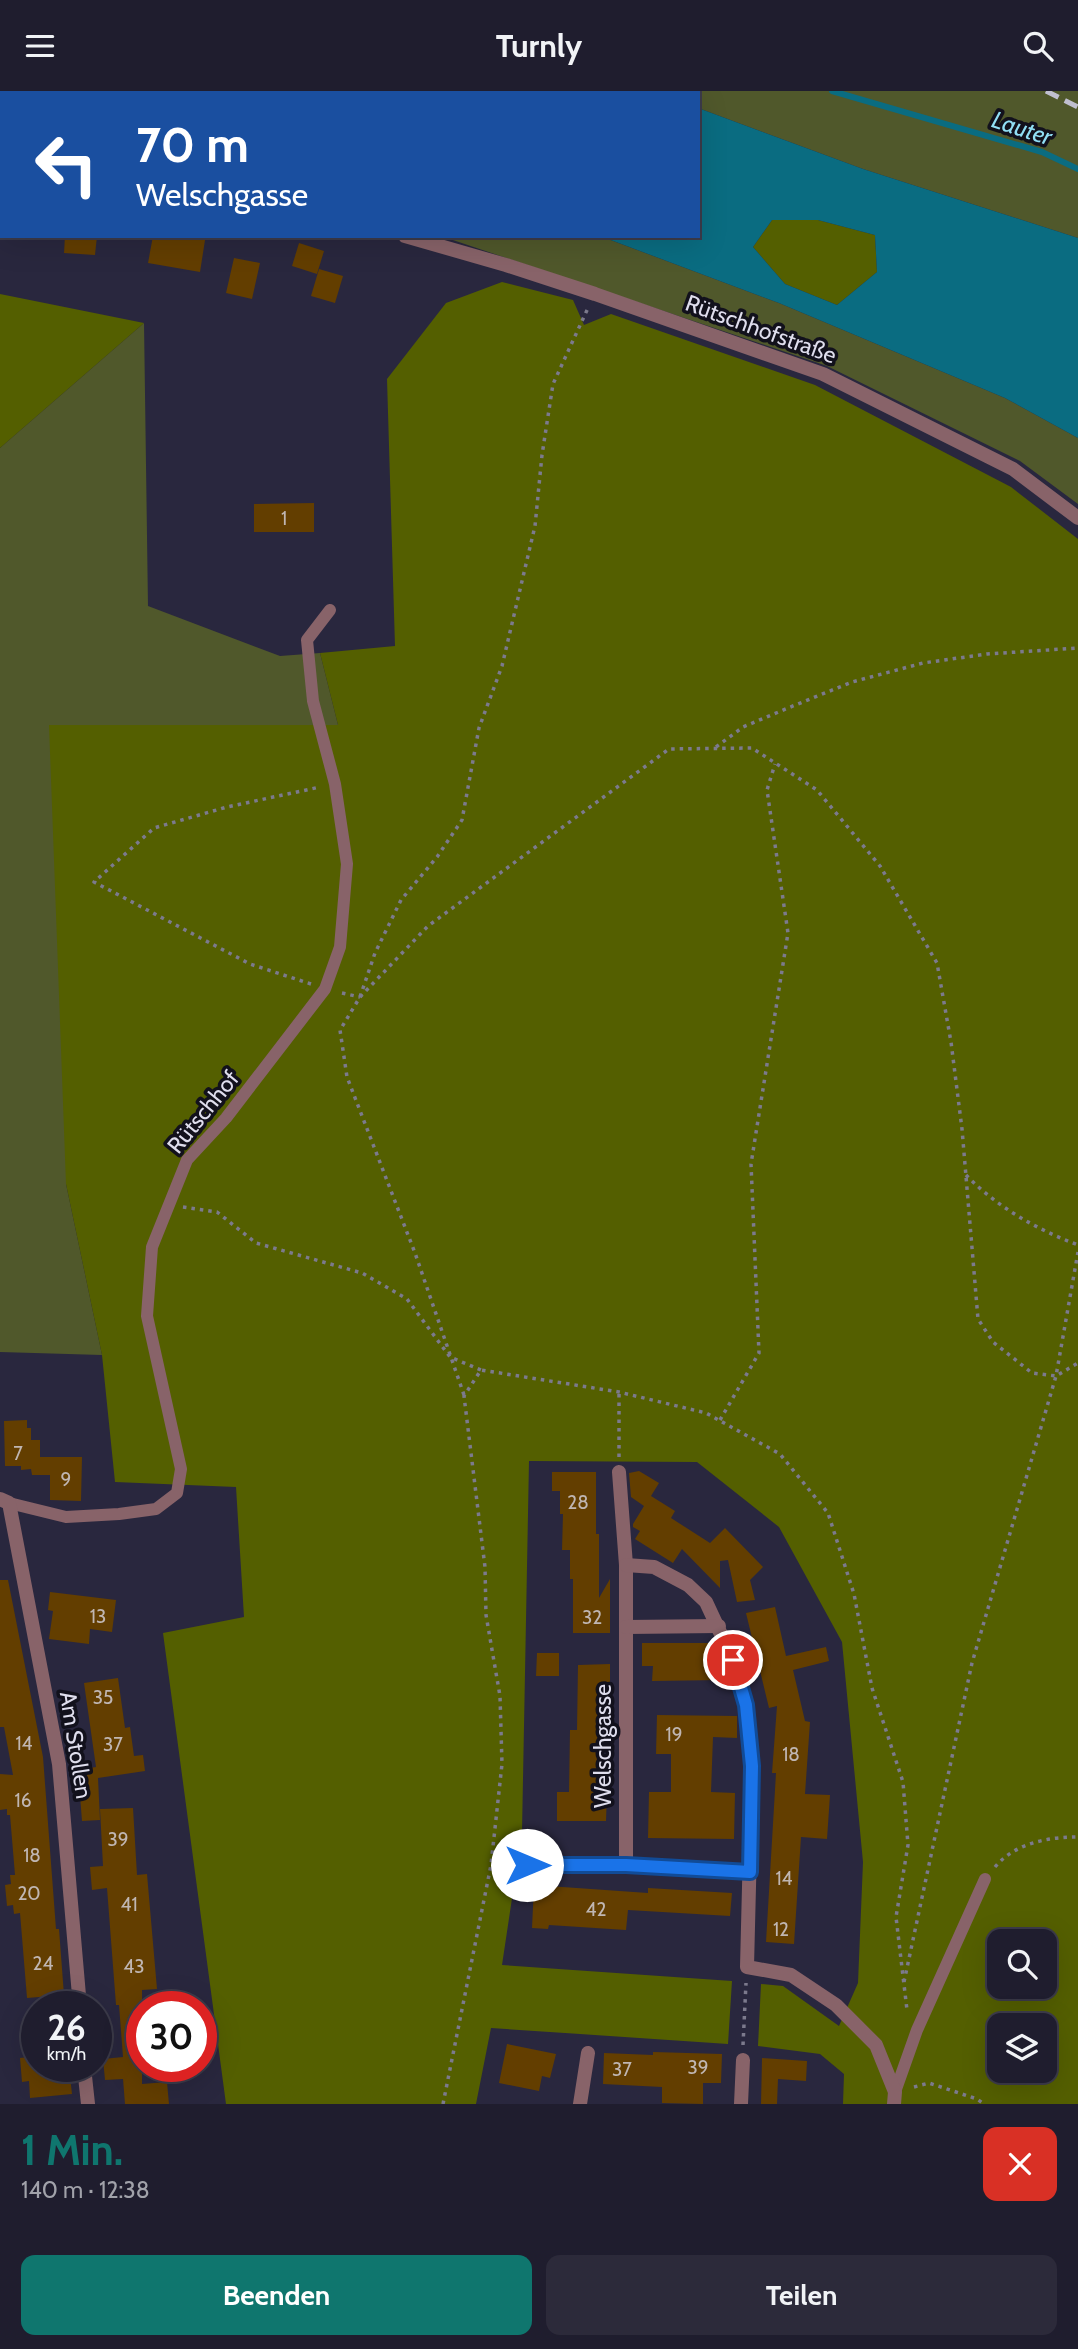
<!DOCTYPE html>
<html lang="de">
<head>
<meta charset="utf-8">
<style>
  body { margin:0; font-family:Cabin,sans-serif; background:#2c2a3a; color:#f1f3f6; height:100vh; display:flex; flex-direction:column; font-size:26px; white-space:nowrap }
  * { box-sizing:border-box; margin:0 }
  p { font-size:23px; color:#a1a2aa }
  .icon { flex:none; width:38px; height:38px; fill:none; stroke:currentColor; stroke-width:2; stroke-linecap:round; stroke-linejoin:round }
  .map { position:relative; height:2013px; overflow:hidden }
  .sheet { display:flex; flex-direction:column; background:#1f1d2e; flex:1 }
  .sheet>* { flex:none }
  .guide { position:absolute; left:0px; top:0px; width:700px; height:147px; box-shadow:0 7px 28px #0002,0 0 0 2px #3c3b4a; background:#1a4fa0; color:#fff; overflow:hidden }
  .buttons { position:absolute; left:987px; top:1838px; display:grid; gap:14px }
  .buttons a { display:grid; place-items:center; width:70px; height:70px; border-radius:14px; background:#1f1d2e; box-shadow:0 7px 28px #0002,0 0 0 2px #3c3b4a; font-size:35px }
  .speed { position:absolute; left:21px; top:1900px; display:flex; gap:14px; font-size:35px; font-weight:700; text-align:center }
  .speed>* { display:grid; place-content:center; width:91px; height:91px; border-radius:50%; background:#1f1d2e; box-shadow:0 7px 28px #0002,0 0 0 2px #3c3b4a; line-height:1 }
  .speed small { font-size:18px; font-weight:400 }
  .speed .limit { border:10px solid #d22; background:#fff; color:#111 }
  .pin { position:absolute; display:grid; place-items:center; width:60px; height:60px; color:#fff; margin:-30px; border:4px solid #fff; border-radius:50%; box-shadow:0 2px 7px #0007 }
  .me { position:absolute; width:77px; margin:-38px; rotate:90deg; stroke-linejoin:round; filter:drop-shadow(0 0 5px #0008) }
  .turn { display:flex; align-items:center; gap:24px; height:147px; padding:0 21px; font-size:32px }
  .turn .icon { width:91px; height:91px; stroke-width:2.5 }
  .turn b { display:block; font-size:49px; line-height:60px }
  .round { display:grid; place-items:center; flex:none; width:74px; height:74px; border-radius:14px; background:#2c2a3a }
  .summary { display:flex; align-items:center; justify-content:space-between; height:119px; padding:0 21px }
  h1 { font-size:42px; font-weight:700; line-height:52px; color:#0f766e }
  .cta { display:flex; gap:14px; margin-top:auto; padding:14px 21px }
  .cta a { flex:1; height:80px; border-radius:14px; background:#0f766e; color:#fff; font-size:28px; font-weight:700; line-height:80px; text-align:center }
  .cta a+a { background:#2c2a3a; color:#f1f3f6 }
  header { display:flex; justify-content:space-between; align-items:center; height:91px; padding:0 21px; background:#1f1d2e; font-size:32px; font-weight:700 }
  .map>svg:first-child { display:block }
  .green { fill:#50582b }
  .forest { fill:#545f00; fill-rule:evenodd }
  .water { fill:#0a6c81; fill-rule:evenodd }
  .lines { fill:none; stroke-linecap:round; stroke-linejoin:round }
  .stream { stroke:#0a6c81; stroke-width:6 }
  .building { fill:#633e00 }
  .path { stroke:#7c7a8d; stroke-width:3.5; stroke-dasharray:3.5 5; stroke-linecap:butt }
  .service { stroke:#886369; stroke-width:12 }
  .minor { stroke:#886369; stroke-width:14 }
  .rail { stroke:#c0bfcf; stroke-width:5; stroke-dasharray:14 7; stroke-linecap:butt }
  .route-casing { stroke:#114b97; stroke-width:18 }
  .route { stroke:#1a73e8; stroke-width:12 }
  .labels { text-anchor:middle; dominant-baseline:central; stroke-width:7; stroke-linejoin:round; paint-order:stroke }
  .number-label { font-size:19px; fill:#c0b6b2 }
  .street-label { font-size:23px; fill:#dfdeed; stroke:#12111c }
  .water-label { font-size:24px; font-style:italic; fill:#91dff5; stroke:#12111c }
</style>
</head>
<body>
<header><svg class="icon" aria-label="menu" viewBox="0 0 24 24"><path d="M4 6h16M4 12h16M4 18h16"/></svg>Turnly<svg class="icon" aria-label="search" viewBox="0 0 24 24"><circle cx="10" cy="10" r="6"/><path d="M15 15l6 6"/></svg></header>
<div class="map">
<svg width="1078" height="2013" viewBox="0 0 1078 2013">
  <rect width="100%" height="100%" fill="#29273e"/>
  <!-- green -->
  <g class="green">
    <path d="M41,0H445L438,2H40Z"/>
    <path d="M646,0H1078V147L863,78L698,17V2Z"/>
    <path d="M441,145H600L779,212L1005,307L1078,347V413L1020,370L827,275Z"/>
    <path d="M144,232L148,515L280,565L320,562L338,634L66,1093L102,1264L0,1261V357Z"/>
  </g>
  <!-- forest -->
  <g class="forest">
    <path d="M772,129H818L875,144L877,181L837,214L785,193L753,156Z"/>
    <path d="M502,191L573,209L584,234L611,223L815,294L1011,396L1078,448V2013H843L844,1983L820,1963L758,1955L761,1893L783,1895L839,1935L858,1892L863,1771L842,1551L779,1436L697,1371L529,1370L522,1741L502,1874L732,1890L728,1953L491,1937L476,2013H226L163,1542L244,1526L236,1396L115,1391L102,1264L66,1093L49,634H338L320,562L395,555L387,288L446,212ZM999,1850H1045V1895H999ZM999,1934H1045V1979H999Z"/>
    <path d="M0,203L144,232L0,357Z"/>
  </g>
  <!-- water -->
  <g class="water">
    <path d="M445,0H646L651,2H438Z"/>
    <path d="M698,17L863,78L1078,147V347L1005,307L779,212L600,145H698ZM772,129H818L875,144L877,181L837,214L785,193L753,156Z"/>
  </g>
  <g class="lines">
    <!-- stream -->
    <path class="stream" d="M832,0L1042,61L1078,78"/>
  </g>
  <!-- building -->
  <g class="building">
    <path d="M65,145H97L95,164L64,162Z"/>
    <path d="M153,145H184L205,149L200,181L148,172Z"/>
    <path d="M299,152L324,160L317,183L292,175Z"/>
    <path d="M234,167L260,172L252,208L226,202Z"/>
    <path d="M319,178L343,185L335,212L311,205Z"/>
    <path d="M314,412V441H254V413Z"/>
    <path d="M27,1329V1337H31V1349H40V1366H82L81,1410L50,1409V1384H32L31,1378L21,1379V1375H5L4,1330Z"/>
    <path d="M639,1380L659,1392L651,1405L675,1420L671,1427L710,1452L725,1437L763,1476L750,1489L755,1509L737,1511L728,1469L720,1470V1497L682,1458L673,1472L635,1448L640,1440L633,1436V1433L644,1415L631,1406L629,1382Z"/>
    <path d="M552,1381H596V1443H599V1507L610,1488V1542H573V1488H570V1459H562L563,1423H560V1400H552Z"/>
    <path d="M0,1489H8L43,1666L56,1838H59L64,1904L27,1907L20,1822L14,1823L13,1814L7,1815L5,1794L11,1793L10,1784H15L10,1724H7V1718L0,1719V1683L13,1684L4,1636H0Z"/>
    <path d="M50,1501L116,1509L112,1541L90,1538L89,1553L49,1548L53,1520L48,1519Z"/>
    <path d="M775,1516L786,1565L826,1556L829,1570L793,1579L805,1630L810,1631L805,1703L830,1704L827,1748L801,1746L794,1853L766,1851L776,1682H772L777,1615L769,1617L746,1522Z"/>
    <path d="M642,1552H711V1568H721V1589L652,1590L653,1575H642Z"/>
    <path d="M537,1562H559V1585H536Z"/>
    <path d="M610,1573V1609H598L597,1701H607L606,1730H557V1701H569L570,1639H577L578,1574Z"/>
    <path d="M118,1587L125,1637L130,1636L134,1665L143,1664L145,1680L98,1687L100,1729L82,1730L78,1679L96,1676L84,1592Z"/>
    <path d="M657,1624L737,1625V1647L713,1646L711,1701L735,1702L734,1748L648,1747L649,1701H671V1663H656Z"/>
    <path d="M133,1717L137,1784L147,1783L157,1898L142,1899V1993L167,1991L169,2013H125L123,1988L105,1989L103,1968L123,1966L119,1914H116L107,1797L92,1799L90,1776L103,1775L100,1718Z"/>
    <path d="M534,1794L648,1802V1797L732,1802L730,1825L628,1819L626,1839L549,1834L548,1838L532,1837Z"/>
    <path d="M507,1953L556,1963L550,1987L542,1985L539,2000L499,1992Z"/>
    <path d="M653,1961L722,1963L721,1992H703V2013L662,2012V1996L603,1993L604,1962L653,1964Z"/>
    <path d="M37,1965V1976H69L72,2003L30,2007L29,1990L22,1991L20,1967Z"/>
    <path d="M762,1967L807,1970L806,1990L778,1988L777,2013H761Z"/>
  </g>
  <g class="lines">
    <!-- path -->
    <g class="path">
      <path d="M716,656L743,636L788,617L852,591L923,572L987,563L1078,557"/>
      <path d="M311,893L250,873L94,791L154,737L227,716L320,696"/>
      <path d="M342,902L360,906"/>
      <path d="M360,906L428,835L669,658L752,657L817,699L880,775L937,872L951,951L962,1038L978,1228L993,1251L1032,1282L1056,1285L1078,1272"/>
      <path d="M966,1084C997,1116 1036,1138 1078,1154"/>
      <path d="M183,1116L217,1121L256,1152L362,1182L407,1208L450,1266L481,1279"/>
      <path d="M464,1304L415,1162L347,986L340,939L360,906L375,862L401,809L437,766L462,729L479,637L502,575L535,435L542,364L553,293L588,217"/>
      <path d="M720,1329L759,1262L751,1073L788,842L767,699L775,673"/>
      <path d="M619,1366V1301"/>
      <path d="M491,1774H511"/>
      <path d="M995,1776C1015,1752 1048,1746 1078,1746"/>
      <path d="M904,1891L972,1572L1056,1285L1078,1161"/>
      <path d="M743,1954L746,1892"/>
      <path d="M914,1996L929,1992L977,2008L984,2013"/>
      <path d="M443,2013L491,1774L502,1673L500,1605L486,1524L485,1476L464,1305L481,1279L619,1301L706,1322L780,1363L828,1422L854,1503L872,1597L903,1691L908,1754L896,1826L907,1919"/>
    </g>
    <!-- service -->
    <g class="service">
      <path d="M9,1412L66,1426L119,1423L156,1418L177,1402L181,1378L147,1225L152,1156L187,1069L226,1027L325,898L340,856L347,773L335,693L313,610L307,549L330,519"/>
      <path d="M895,2001L917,1939L985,1788"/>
    </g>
    <!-- minor -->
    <g class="minor">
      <path d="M0,89H2"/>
      <path d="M405,145L506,174L595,203L823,283L1013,378L1078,427"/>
      <path d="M619,1381L626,1474V1775"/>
      <path d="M0,1408L9,1412L59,1673L80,1916"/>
      <path d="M626,1474L654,1476L688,1494L706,1511L733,1569L746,1613L752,1675L747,1876L791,1884L836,1914L876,1954L895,2001L894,2013"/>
      <path d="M626,1536L719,1535"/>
      <path d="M527,1774L626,1775L749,1781"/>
      <path d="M84,1976L88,2013"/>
      <path d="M580,2013L588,1962"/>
      <path d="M741,2013L743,1969"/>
    </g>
    <!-- rail -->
    <path class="rail" d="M1046,0L1078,16"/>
  </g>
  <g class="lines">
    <defs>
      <path id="route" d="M527,1774H626L750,1781L752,1675L746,1614L733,1569"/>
    </defs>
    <!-- route casing -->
    <use href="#route" class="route-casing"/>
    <!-- route -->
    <use href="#route" class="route"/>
  </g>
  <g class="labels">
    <!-- number labels -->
    <g class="number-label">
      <text x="284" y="427">1</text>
      <text x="18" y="1362">7</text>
      <text x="66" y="1388">9</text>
      <text x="578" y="1411">28</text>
      <text x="98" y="1525">13</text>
      <text x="592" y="1526">32</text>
      <text x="103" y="1606">35</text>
      <text x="674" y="1643">19</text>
      <text x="24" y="1652">14</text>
      <text x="113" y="1653">37</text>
      <text x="791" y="1663">18</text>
      <text x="23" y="1709">16</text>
      <text x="118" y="1748">39</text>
      <text x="32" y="1764">18</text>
      <text x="784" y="1787">14</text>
      <text x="29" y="1802">20</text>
      <text x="129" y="1813">41</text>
      <text x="596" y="1818">42</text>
      <text x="781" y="1838">12</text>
      <text x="43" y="1872">24</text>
      <text x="134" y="1875">43</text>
      <text x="698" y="1976">39</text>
      <text x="622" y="1978">37</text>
    </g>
    <!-- street labels -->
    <g class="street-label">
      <text transform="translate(761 238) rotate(20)">Rütschhofstraße</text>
      <text transform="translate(203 1021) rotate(-51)">Rütschhof</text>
      <text transform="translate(76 1654) rotate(81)">Am Stollen</text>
      <text transform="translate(603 1655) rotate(-90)">Welschgasse</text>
    </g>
    <!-- water labels -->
    <g class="water-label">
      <text transform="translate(1022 37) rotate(18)">Lauter</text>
    </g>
  </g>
</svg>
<div class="buttons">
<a><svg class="icon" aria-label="search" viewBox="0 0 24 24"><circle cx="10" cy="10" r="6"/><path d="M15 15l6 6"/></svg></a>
<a><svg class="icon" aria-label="layers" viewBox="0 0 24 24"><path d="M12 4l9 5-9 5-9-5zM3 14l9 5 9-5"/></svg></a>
</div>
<div class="speed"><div>26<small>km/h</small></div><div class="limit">30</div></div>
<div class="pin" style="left:733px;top:1569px;background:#d93025"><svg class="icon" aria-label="arrive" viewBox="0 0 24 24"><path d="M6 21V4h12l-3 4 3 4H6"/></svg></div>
<svg class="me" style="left:527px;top:1774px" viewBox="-20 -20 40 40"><circle r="19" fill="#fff"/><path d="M0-13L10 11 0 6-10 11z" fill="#1a73e8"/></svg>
<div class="guide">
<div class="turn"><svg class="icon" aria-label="left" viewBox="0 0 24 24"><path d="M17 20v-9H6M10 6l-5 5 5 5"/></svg><div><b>70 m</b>Welschgasse</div></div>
</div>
</div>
<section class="sheet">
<div class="summary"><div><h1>1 Min.</h1><p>140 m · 12:38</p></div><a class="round" style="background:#d93025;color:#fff"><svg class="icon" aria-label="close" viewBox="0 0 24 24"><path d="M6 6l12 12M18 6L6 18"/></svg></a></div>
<div class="cta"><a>Beenden</a><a>Teilen</a></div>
</section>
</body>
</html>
